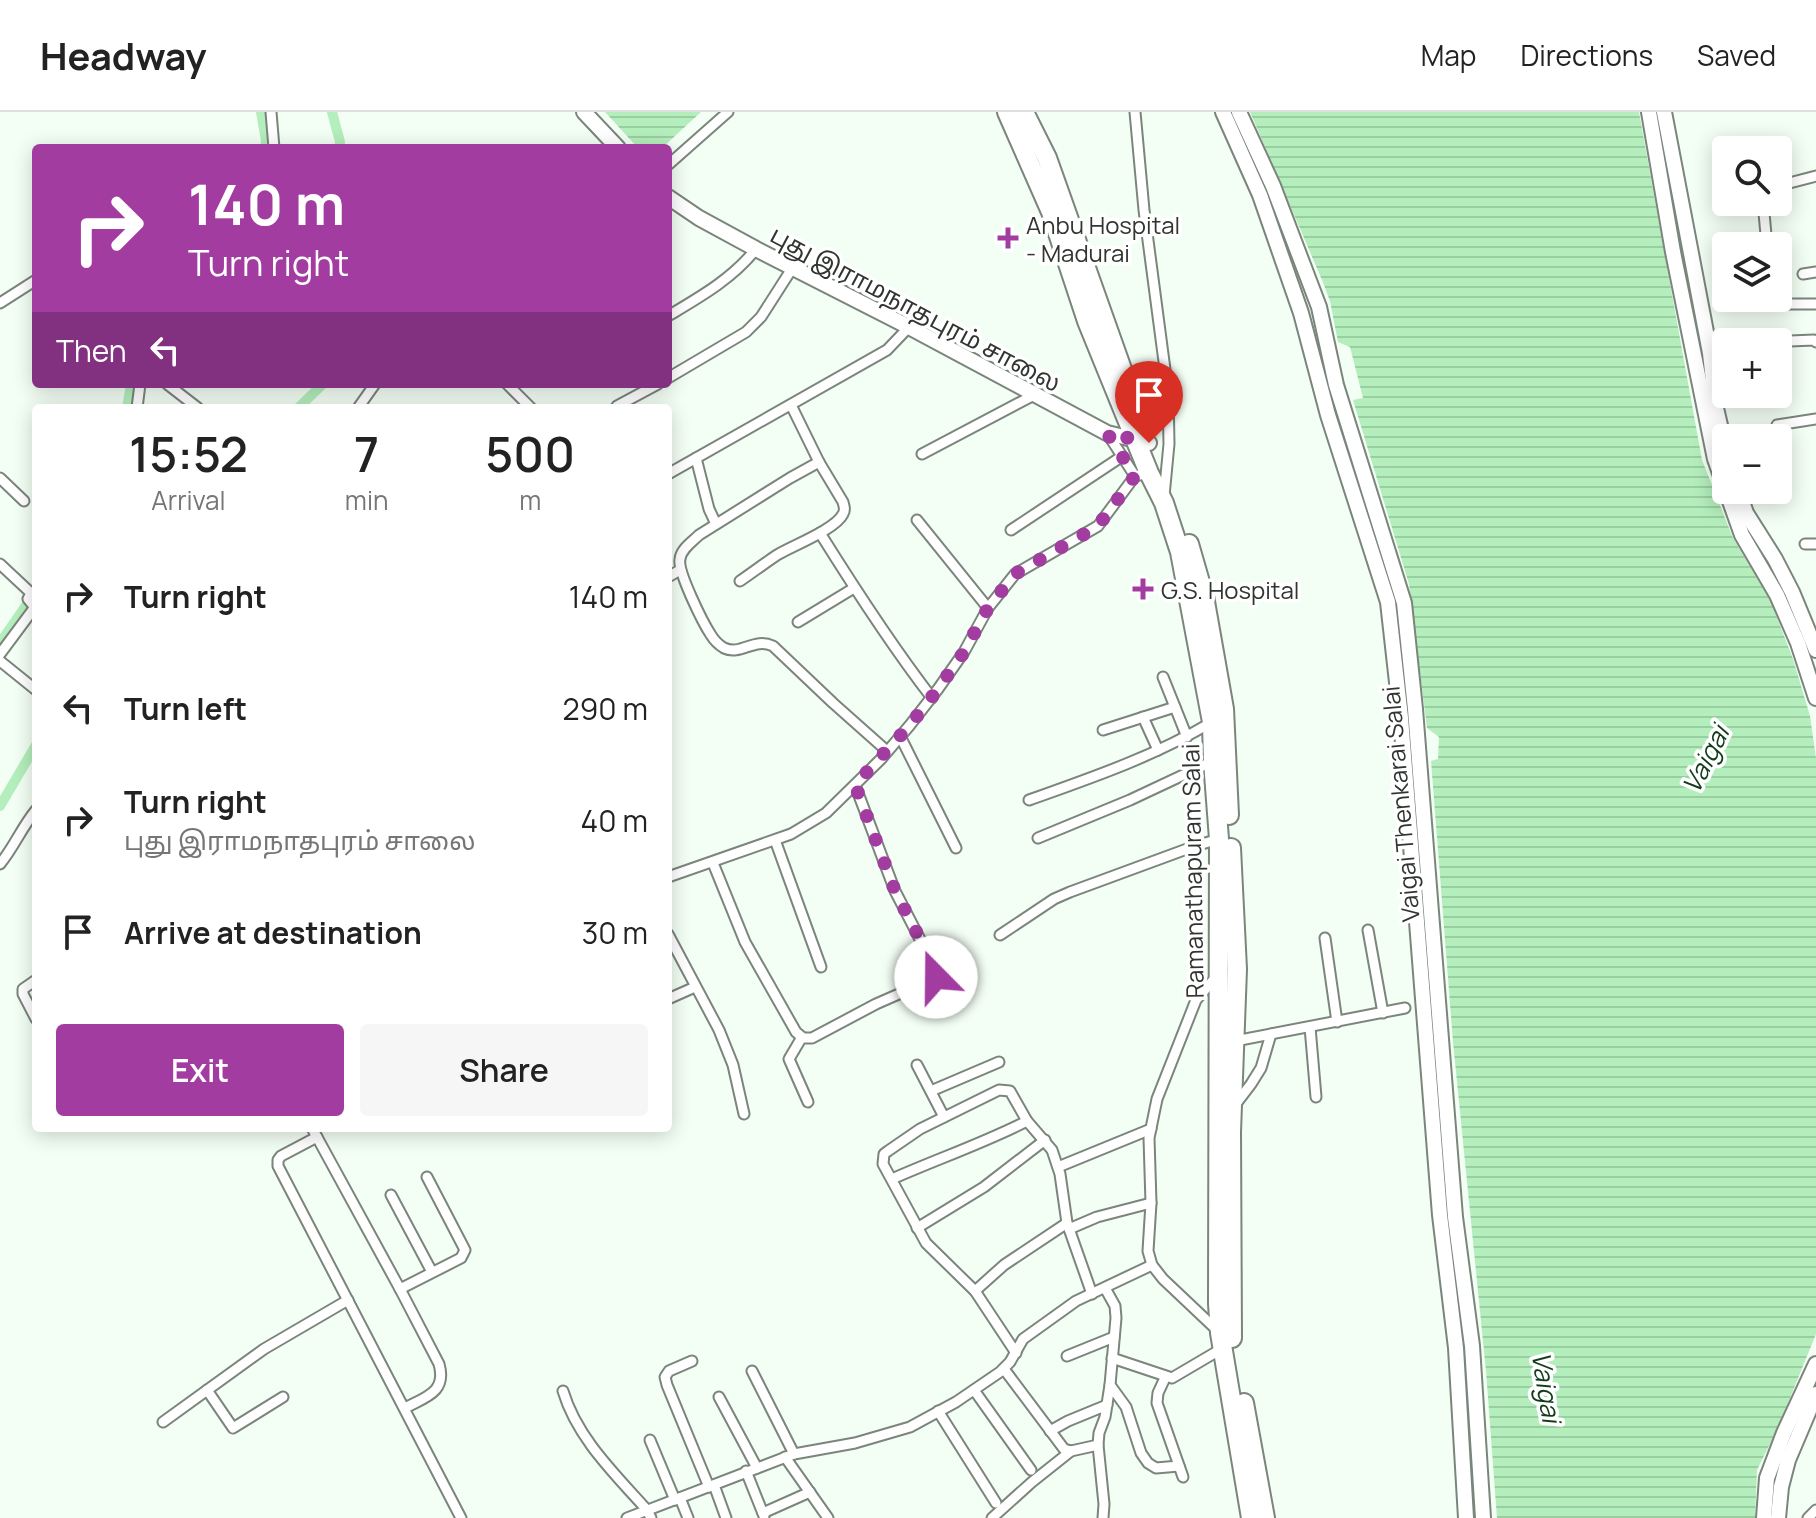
<!DOCTYPE html>
<html lang="en">
<head>
<meta charset="utf-8">
<style>
  body { margin:0; font-family:Manrope,"Noto Sans Tamil",sans-serif; background:#f6f6f6; color:#222; height:100vh; display:flex; flex-direction:column; font-size:30px; white-space:nowrap }
  * { box-sizing:border-box; margin:0 }
  p { font-size:26px; color:#767676 }
  .icon { flex:none; width:44px; height:44px; fill:none; stroke:currentColor; stroke-width:2; stroke-linecap:round; stroke-linejoin:round }
  .map { position:relative; flex:1; overflow:hidden }
  .side { position:absolute; left:32px; top:292px; width:640px; height:728px; display:flex; flex-direction:column; background:#fff; border-radius:8px; box-shadow:0 4px 20px #0003 }
  .side>* { flex:none }
  .guide { position:absolute; left:32px; top:32px; width:640px; height:244px; border-radius:8px; box-shadow:0 4px 20px #0003; background:#a33ca0; color:#fff; overflow:hidden }
  .controls { position:absolute; left:1712px; top:24px; display:grid; gap:16px }
  .controls a { display:grid; place-items:center; width:80px; height:80px; border-radius:8px; background:#fff; box-shadow:0 4px 20px #0003; font-size:40px }
  .pin { position:absolute; display:grid; place-items:center; width:68px; height:68px; color:#fff; margin:-82px -34px; border-radius:50% 50% 50% 0; rotate:-45deg; box-shadow:0 0 8px #0007 }
  .pin .icon { rotate:45deg }
  .me { position:absolute; width:88px; margin:-44px; rotate:338deg; stroke-linejoin:round; filter:drop-shadow(0 0 6px #0008) }
  .turn { display:flex; align-items:center; gap:28px; height:168px; padding:0 24px; font-size:36px }
  .turn .icon { width:104px; height:104px; stroke-width:2.5 }
  .turn b { display:block; font-size:56px; line-height:68px }
  .then { display:flex; align-items:center; height:76px; padding:0 24px; background:#0003; gap:16px; font-size:30px }
  .eta { display:flex; justify-content:space-evenly; align-items:center; height:136px; text-align:center }
  .eta b { font-size:48px; font-weight:600; line-height:56px }
  .cta { display:flex; gap:16px; margin-top:auto; padding:16px 24px }
  .cta a { flex:1; height:92px; border-radius:8px; background:#a33ca0; color:#fff; font-size:32px; font-weight:600; line-height:92px; text-align:center }
  .cta a+a { background:#f6f6f6; color:#222 }
  ul { padding:0; list-style:none }
  li { display:flex; align-items:center; gap:24px; height:112px; padding:0 24px }
  li div { flex:1 }
  li b { display:block; font-size:30px }
  li em { font-style:normal }
  header { display:flex; align-items:center; gap:48px; box-sizing:border-box; height:112px; padding:0 40px; background:#fff; border-bottom:2px solid #e0e0e0 }
  header strong { font-size:38px }
  nav { display:flex; gap:44px; margin-inline-start:auto; font-size:28px }
  .map>svg:first-child { display:block }
  .water { fill:url(#water-rules) }
  .lines { fill:none; stroke-linecap:round; stroke-linejoin:round }
  .canal { stroke:#b4eebc; stroke-width:10 }
  .street-casing { stroke:#7b857c; stroke-width:13 }
  .secondary-casing { stroke:#7b857c; stroke-width:18 }
  .primary-casing { stroke:#7b857c; stroke-width:18 }
  .highway-casing { stroke:#7b857c; stroke-width:22 }
  .street { stroke:#fff; stroke-width:9 }
  .secondary { stroke:#fff; stroke-width:14 }
  .primary { stroke:#fff; stroke-width:14 }
  .highway { stroke:#fff; stroke-width:18 }
  .route { stroke:#a33ca0; stroke-width:14; stroke-dasharray:0 25.2 }
  .poi-dot { fill:#a33ca0; stroke:#fff; stroke-width:3 }
  .labels { text-anchor:middle; dominant-baseline:central; stroke-width:7; stroke-linejoin:round; paint-order:stroke }
  .poi-label { font-size:24px; fill:#313531; stroke:#fff; text-anchor:start }
  .street-label { font-size:24px; fill:#313531; stroke:#fff }
  .water-label { font-size:26px; font-style:italic; fill:#123c1c; stroke:#fff }
</style>
</head>
<body>
<header>
<strong>Headway</strong>
<nav><a>Map</a><a>Directions</a><a>Saved</a></nav>
</header>
<div class="map">
<svg width="1816" height="1406" viewBox="0 0 1816 1406">
  <defs>
    <pattern id="water-rules" width="6" height="5" patternUnits="userSpaceOnUse" patternTransform="scale(2)"><rect width="6" height="5" fill="#b4eebc"/><path d="M0 2.5h6" fill="none" stroke="#9bcda2"/></pattern>
  </defs>
  <rect width="100%" height="100%" fill="#f3fef4"/>
  <!-- water -->
  <g class="water">
    <path d="M605,0H701L662,36H638Z"/>
    <path d="M1250,0H1639L1702,348L1733,426L1771,490L1793,547L1810,604L1816,646V1222L1777,1318L1757,1358L1755,1406H1497L1486,1259L1453,930L1431,649L1438,647L1439,625L1427,616L1409,472L1353,288L1363,286L1350,235L1338,230L1330,189L1322,168Z"/>
  </g>
  <g class="lines">
    <!-- canal -->
    <g class="canal">
      <path d="M261,0L266,29L265,36"/>
      <path d="M332,0L340,30L339,36"/>
      <path d="M127,296L131,272"/>
      <path d="M298,296L323,272"/>
      <path d="M0,531L27,492L36,484"/>
      <path d="M0,694L36,633"/>
    </g>
    <defs>
      <g id="street">
        <path d="M271,0L274,36"/>
        <path d="M1135,0L1144,98L1168,280L1169,332L1164,384"/>
        <path d="M668,53L728,0"/>
        <path d="M1778,74L1816,64"/>
        <path d="M1763,90L1767,134"/>
        <path d="M1803,162L1816,160"/>
        <path d="M0,191L36,168"/>
        <path d="M1746,192H1816"/>
        <path d="M668,204C700,185 732,167 756,137"/>
        <path d="M1767,230L1814,228L1816,230"/>
        <path d="M668,266L746,220L761,205L793,155"/>
        <path d="M167,272L198,296"/>
        <path d="M507,272L531,296"/>
        <path d="M617,294L658,272"/>
        <path d="M137,296L140,272"/>
        <path d="M358,296L375,272"/>
        <path d="M1777,313L1816,307"/>
        <path d="M1107,321L1135,364"/>
        <path d="M922,342L1034,283"/>
        <path d="M696,346L709,397L716,412"/>
        <path d="M819,350L790,366L699,423C692,430 681,437 680,447C677,459 703,511 711,523C714,528 719,533 724,536C741,544 754,525 773,534L833,591L887,639"/>
        <path d="M668,362L887,238L909,215"/>
        <path d="M0,366L24,389"/>
        <path d="M917,408L988,496"/>
        <path d="M1011,418L1121,345"/>
        <path d="M820,421C855,477 891,533 932,586"/>
        <path d="M1805,432H1816"/>
        <path d="M0,452L31,481L28,487L36,497"/>
        <path d="M668,465L680,458"/>
        <path d="M740,469C753,460 765,451 777,443C792,434 836,417 843,402C846,397 844,395 843,390L819,350L791,293"/>
        <path d="M798,510L854,476"/>
        <path d="M0,542L35,495"/>
        <path d="M0,549L36,578"/>
        <path d="M1163,565L1187,625"/>
        <path d="M1143,605L1158,638"/>
        <path d="M1103,618L1175,595"/>
        <path d="M900,624L956,736"/>
        <path d="M1029,688C1091,666 1155,644 1212,610"/>
        <path d="M1038,726L1130,688L1213,649"/>
        <path d="M775,728L821,855"/>
        <path d="M713,751L745,830L796,920L803,926H812L876,892L933,867L937,860L895,779L855,673"/>
        <path d="M0,752C14,735 22,715 36,698"/>
        <path d="M668,765L791,722L826,701L881,647L910,613L938,577L964,540L988,496L1015,462L1098,414L1135,364L1149,361"/>
        <path d="M1368,818L1383,901"/>
        <path d="M668,822L719,918L733,953L744,1002"/>
        <path d="M1000,823L1054,787L1070,780L1195,734L1219,727"/>
        <path d="M1325,826L1337,910"/>
        <path d="M1216,865L1196,888L1157,987L1149,1026L1151,1091L1148,1139L1152,1153L1163,1167L1218,1219"/>
        <path d="M36,868L23,877V882L36,907"/>
        <path d="M668,887L695,875"/>
        <path d="M1310,915L1316,985"/>
        <path d="M802,925L789,947L808,990"/>
        <path d="M1235,929L1405,896"/>
        <path d="M917,953L944,1005"/>
        <path d="M931,979L999,950"/>
        <path d="M1235,993L1251,972L1261,956L1271,922"/>
        <path d="M312,1016L400,1177L439,1252C447,1280 426,1285 405,1296"/>
        <path d="M317,1025L281,1044L278,1048V1054L461,1406"/>
        <path d="M1058,1055L1151,1017"/>
        <path d="M892,1067C937,1047 984,1031 1027,1009"/>
        <path d="M391,1083L432,1160"/>
        <path d="M917,1116L984,1075L1045,1028"/>
        <path d="M1069,1117L1097,1105L1151,1091"/>
        <path d="M400,1177L461,1146L465,1138L427,1065"/>
        <path d="M975,1179L1004,1153L1067,1111"/>
        <path d="M1016,1241L975,1179L926,1131L883,1052L884,1042L888,1039L920,1017L999,978L1010,979L1027,1009L1052,1038L1060,1062L1067,1111L1092,1182"/>
        <path d="M1067,1244L1114,1225"/>
        <path d="M1112,1246L1172,1266L1223,1236"/>
        <path d="M692,1249L669,1259L665,1265L667,1273L709,1375"/>
        <path d="M1004,1257L1064,1337L1071,1339L1098,1333"/>
        <path d="M752,1259L794,1342"/>
        <path d="M1165,1266L1158,1281L1157,1291L1183,1365"/>
        <path d="M1110,1273L1126,1295L1141,1341L1148,1351L1156,1356L1179,1354"/>
        <path d="M207,1278L233,1316L283,1285"/>
        <path d="M974,1278L1031,1358"/>
        <path d="M563,1279C577,1326 615,1362 647,1398L651,1406"/>
        <path d="M719,1285L757,1356"/>
        <path d="M938,1299L996,1391"/>
        <path d="M163,1310L264,1237L348,1188"/>
        <path d="M1050,1319L1068,1309L1107,1293"/>
        <path d="M650,1328L675,1388"/>
        <path d="M785,1345L828,1406"/>
        <path d="M746,1359L764,1404"/>
        <path d="M714,1373L726,1406"/>
        <path d="M680,1386L688,1406"/>
        <path d="M763,1401L810,1380"/>
        <path d="M627,1406L794,1342L855,1331L910,1315L956,1290L1000,1260L1010,1250L1023,1227L1076,1189L1152,1153"/>
        <path d="M992,1406L1032,1370L1071,1339"/>
        <path d="M1103,1406L1104,1392L1098,1333L1099,1321L1105,1305L1110,1273L1116,1206L1115,1194L1105,1176"/>
        <path d="M1808,1406L1816,1398"/>
      </g>
      <g id="secondary">
        <path d="M584,0L618,36"/>
        <path d="M1649,0L1673,140L1715,347L1742,423L1777,483L1798,531L1816,586"/>
        <path d="M1664,0L1710,241L1716,296L1726,339"/>
        <path d="M668,85L699,106L756,137L909,215L1107,321L1149,331"/>
        <path d="M1738,378L1746,401L1775,447L1792,480L1816,538"/>
        <path d="M1764,1406L1767,1366L1784,1321L1816,1252"/>
        <path d="M1778,1406L1781,1375L1788,1348L1816,1282"/>
      </g>
      <g id="primary">
        <path d="M1223,0L1260,83L1301,201L1328,303L1388,490L1401,606L1440,1103L1456,1236L1466,1406"/>
        <path d="M1239,0L1273,74L1319,195L1336,273L1404,491L1415,597L1455,1105L1472,1234L1483,1406"/>
      </g>
      <g id="highway">
        <path d="M1007,0L1051,100L1087,209L1149,361L1164,391L1180,440L1212,610L1213,649L1219,727L1218,1192L1220,1221L1251,1406"/>
        <path d="M1024,0L1047,46L1140,308"/>
        <path d="M1189,432L1204,484L1224,597L1229,703"/>
        <path d="M1231,736L1237,857L1231,1020L1232,1226"/>
        <path d="M1244,1291L1265,1406"/>
      </g>
    </defs>
    <!-- street casing -->
    <use href="#street" class="street-casing"/>
    <!-- secondary casing -->
    <use href="#secondary" class="secondary-casing"/>
    <!-- primary casing -->
    <use href="#primary" class="primary-casing"/>
    <!-- highway casing -->
    <use href="#highway" class="highway-casing"/>
    <!-- street -->
    <use href="#street" class="street"/>
    <!-- secondary -->
    <use href="#secondary" class="secondary"/>
    <!-- primary -->
    <use href="#primary" class="primary"/>
    <!-- highway -->
    <use href="#highway" class="highway"/>
  </g>
  <g class="lines">
    <!-- route -->
    <path class="route" d="M936,865L937,860L895,779L855,673L910,613L938,577L964,540L988,496L1015,462L1098,414L1135,364L1107,321L1149,331"/>
  </g>
  <!-- markers -->
  <g class="poi-dot">
    <path d="M1004 114h8v8h8v8h-8v8h-8v-8h-8v-8h8z"/>
    <path d="M1139 465h8v8h8v8h-8v8h-8v-8h-8v-8h8z"/>
  </g>
  <g class="labels">
    <!-- poi labels -->
    <g class="poi-label">
      <text x="1026" y="112">Anbu Hospital<tspan x="1026" dy="28">- Madurai</tspan></text>
      <text x="1161" y="477">G.S. Hospital</text>
    </g>
    <!-- street labels -->
    <g class="street-label">
      <text transform="translate(916 196) rotate(28)">புது இராமநாதபுரம் சாலை</text>
      <text transform="translate(1400 692) rotate(-95)">Vaigai Thenkarai Salai</text>
      <text transform="translate(1192 759) rotate(-91)">Ramanathapuram Salai</text>
    </g>
    <!-- water labels -->
    <g class="water-label">
      <text transform="translate(1705 647) rotate(-63)">Vaigai</text>
      <text transform="translate(1547 1275) rotate(81)">Vaigai</text>
    </g>
  </g>
</svg>
<div class="controls">
<a><svg class="icon" aria-label="search" viewBox="0 0 24 24"><circle cx="10" cy="10" r="6"/><path d="M15 15l6 6"/></svg></a>
<a><svg class="icon" aria-label="layers" viewBox="0 0 24 24"><path d="M12 4l9 5-9 5-9-5zM3 14l9 5 9-5"/></svg></a>
<a>+</a>
<a>−</a>
</div>
<div class="pin" style="left:1149px;top:331px;background:#d93025"><svg class="icon" aria-label="arrive" viewBox="0 0 24 24"><path d="M6 21V4h12l-3 4 3 4H6"/></svg></div>
<svg class="me" style="left:936px;top:865px" viewBox="-20 -20 40 40"><circle r="19" fill="#fff"/><path d="M0-13L10 11 0 6-10 11z" fill="#a33ca0"/></svg>
<div class="guide">
<div class="turn"><svg class="icon" aria-label="right" viewBox="0 0 24 24"><path d="M7 20v-9h11M14 6l5 5-5 5"/></svg><div><b>140 m</b>Turn right</div></div>
<div class="then">Then<svg class="icon" aria-label="left" viewBox="0 0 24 24"><path d="M17 20v-9H6M10 6l-5 5 5 5"/></svg></div>
</div>
<section class="side">
<div class="eta">
<div><b>15:52</b><p>Arrival</p></div>
<div><b>7</b><p>min</p></div>
<div><b>500</b><p>m</p></div>
</div>
<ul>
<li><svg class="icon" aria-label="right" viewBox="0 0 24 24"><path d="M7 20v-9h11M14 6l5 5-5 5"/></svg><div><b>Turn right</b></div><em>140 m</em></li>
<li><svg class="icon" aria-label="left" viewBox="0 0 24 24"><path d="M17 20v-9H6M10 6l-5 5 5 5"/></svg><div><b>Turn left</b></div><em>290 m</em></li>
<li><svg class="icon" aria-label="right" viewBox="0 0 24 24"><path d="M7 20v-9h11M14 6l5 5-5 5"/></svg><div><b>Turn right</b><p>புது இராமநாதபுரம் சாலை</p></div><em>40 m</em></li>
<li><svg class="icon" aria-label="arrive" viewBox="0 0 24 24"><path d="M6 21V4h12l-3 4 3 4H6"/></svg><div><b>Arrive at destination</b></div><em>30 m</em></li>
</ul>
<div class="cta"><a>Exit</a><a>Share</a></div>
</section>
</div>
</body>
</html>
